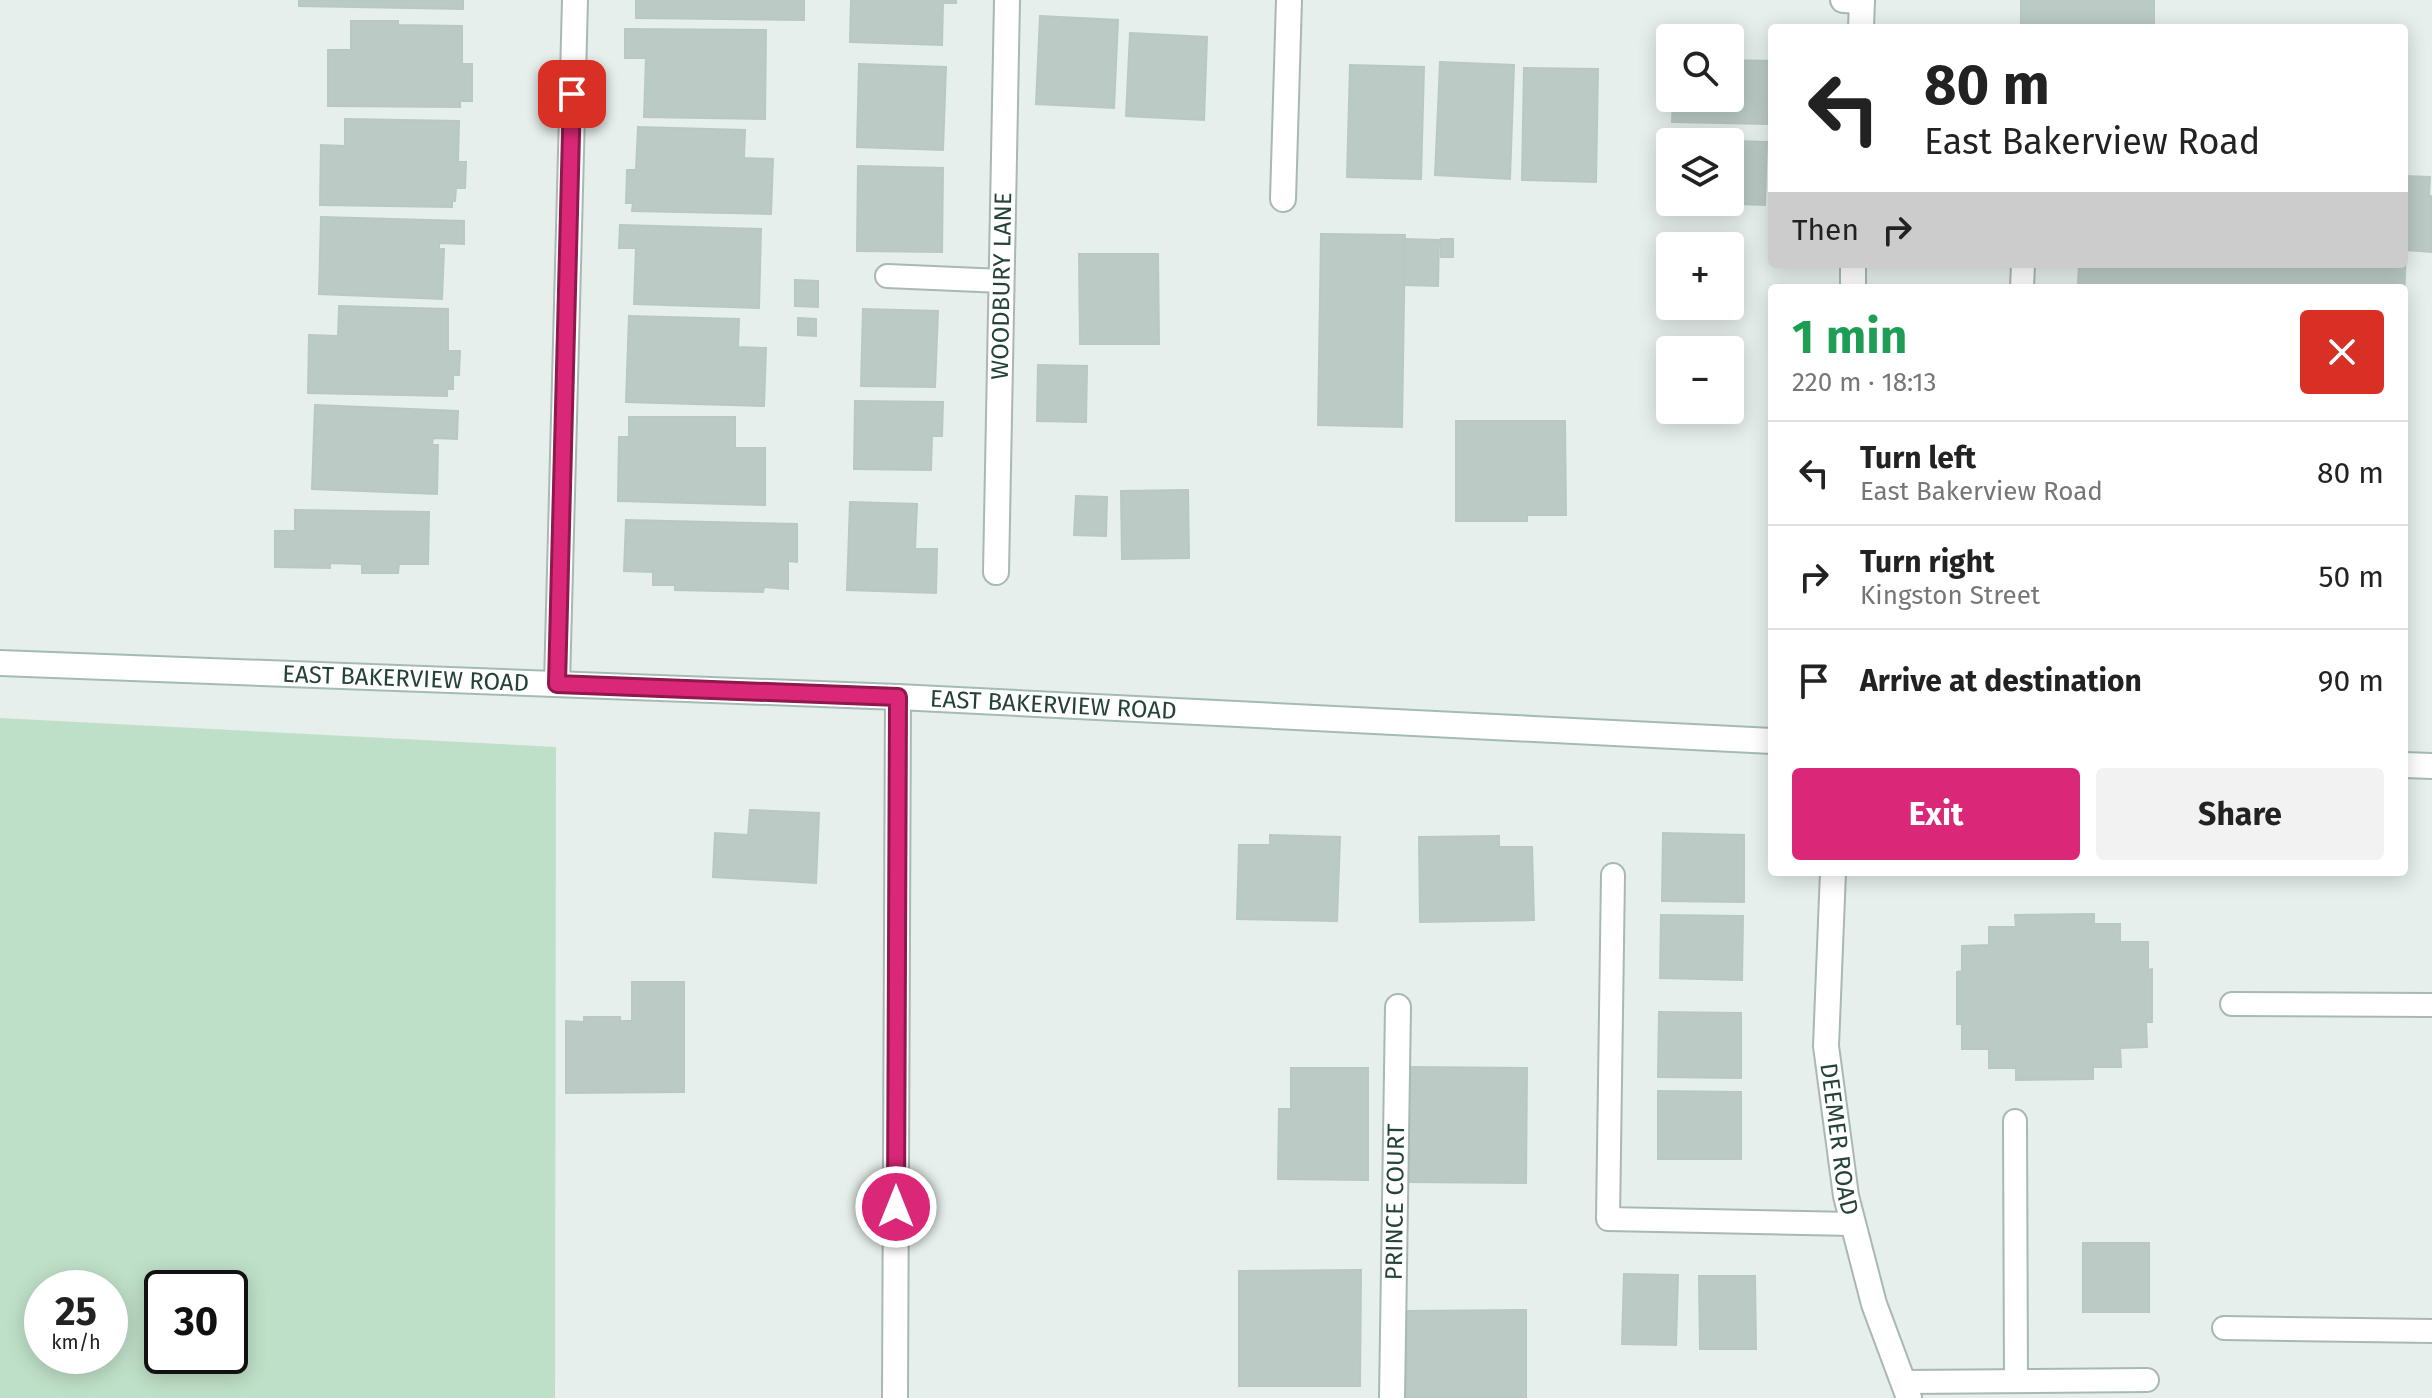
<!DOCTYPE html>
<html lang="en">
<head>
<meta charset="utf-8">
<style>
  body { margin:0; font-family:"Fira Sans",sans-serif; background:#f2f2f2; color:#222; height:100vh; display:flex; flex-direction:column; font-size:30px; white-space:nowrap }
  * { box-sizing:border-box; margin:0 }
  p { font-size:26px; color:#767676 }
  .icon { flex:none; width:44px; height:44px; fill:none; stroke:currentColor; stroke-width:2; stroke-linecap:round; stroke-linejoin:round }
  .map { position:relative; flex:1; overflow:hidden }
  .panel { position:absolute; left:1768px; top:284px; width:640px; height:592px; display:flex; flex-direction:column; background:#fff; border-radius:8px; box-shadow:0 4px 20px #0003 }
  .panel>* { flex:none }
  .top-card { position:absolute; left:1768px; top:24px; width:640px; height:244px; border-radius:8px; box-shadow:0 4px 20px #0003; background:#fff; color:#222; overflow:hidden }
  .tools { position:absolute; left:1656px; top:24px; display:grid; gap:16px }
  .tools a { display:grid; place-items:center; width:88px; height:88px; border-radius:8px; background:#fff; box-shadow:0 4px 20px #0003; font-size:40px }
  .speed { position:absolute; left:24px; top:1270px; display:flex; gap:16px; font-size:40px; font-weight:700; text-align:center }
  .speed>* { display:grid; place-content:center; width:104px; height:104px; border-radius:50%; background:#fff; box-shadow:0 4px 20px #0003; line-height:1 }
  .speed small { font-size:20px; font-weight:400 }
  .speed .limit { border:4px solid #111; border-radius:12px; background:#fff; color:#111 }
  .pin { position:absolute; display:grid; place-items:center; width:68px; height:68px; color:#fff; margin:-34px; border-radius:16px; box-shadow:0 4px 12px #0006 }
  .me { position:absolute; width:88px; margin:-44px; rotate:0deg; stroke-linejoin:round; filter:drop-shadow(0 0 6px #0008) }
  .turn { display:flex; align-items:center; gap:28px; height:168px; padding:0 24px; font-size:36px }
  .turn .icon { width:104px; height:104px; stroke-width:2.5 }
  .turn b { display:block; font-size:56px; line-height:68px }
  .then { display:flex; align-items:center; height:76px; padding:0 24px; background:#0003; gap:16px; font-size:30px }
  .round { display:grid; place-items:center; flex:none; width:84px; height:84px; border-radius:8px; background:#f2f2f2 }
  .headline { display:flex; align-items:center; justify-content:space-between; height:136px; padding:0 24px }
  h1 { font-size:48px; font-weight:700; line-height:60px; color:#1e9e55 }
  .primary-button { display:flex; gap:16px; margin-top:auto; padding:16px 24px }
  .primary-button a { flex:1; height:92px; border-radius:8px; background:#db2777; color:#fff; font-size:32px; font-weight:700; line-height:92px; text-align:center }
  .primary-button a+a { background:#f2f2f2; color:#222 }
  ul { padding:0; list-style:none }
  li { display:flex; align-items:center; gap:24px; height:104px; padding:0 24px; border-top:2px solid #e0e0e0 }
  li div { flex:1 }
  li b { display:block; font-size:30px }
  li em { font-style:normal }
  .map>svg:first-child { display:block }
  .green { fill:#bfe0c8; fill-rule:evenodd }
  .building { fill:#bbcac4; stroke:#b8c9c2; stroke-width:2 }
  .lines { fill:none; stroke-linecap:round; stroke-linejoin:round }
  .lane-casing { stroke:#a8b8b2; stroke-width:26 }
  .street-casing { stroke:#a8b8b2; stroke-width:28 }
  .secondary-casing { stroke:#a4bbb3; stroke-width:28 }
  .lane { stroke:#fff; stroke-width:22 }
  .street { stroke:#fff; stroke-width:24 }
  .secondary { stroke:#fff; stroke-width:24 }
  .route-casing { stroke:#8e194d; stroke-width:20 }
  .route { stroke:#db2777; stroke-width:14 }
  .labels { text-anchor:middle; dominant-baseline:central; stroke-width:6; stroke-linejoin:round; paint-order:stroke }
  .street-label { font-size:24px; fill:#24423a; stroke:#f7fbf9 }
</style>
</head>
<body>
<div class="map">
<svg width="2432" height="1398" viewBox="0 0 2432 1398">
  <rect width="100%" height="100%" fill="#e6efeb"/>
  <!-- green -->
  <path class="green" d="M0,718L556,747L555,1398H0ZM110,1288V1356H42V1288ZM230,1288V1356H162V1288Z"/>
  <!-- building -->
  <g class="building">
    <path d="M299,0H463V9L299,6Z"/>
    <path d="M636,0H804V20L636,18Z"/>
    <path d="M851,0H956V3H943L942,45L850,42Z"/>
    <rect x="2021" y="0" width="133" height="28"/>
    <path d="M1040,16L1118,20L1114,108L1036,104Z"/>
    <path d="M351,21H398V25L462,26V64H472V101H460V107L328,106V50H351Z"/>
    <path d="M625,29L766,30L765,119L644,117L646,58H625Z"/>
    <path d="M1130,33L1207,37L1204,120L1126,116Z"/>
    <path d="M1730,60L1770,61L1768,124L1672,122L1673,98H1730Z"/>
    <path d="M1440,62L1514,65L1510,179L1435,175Z"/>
    <path d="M859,64L946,67L943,150L857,147Z"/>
    <path d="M1350,65L1424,67L1421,179L1347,177Z"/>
    <path d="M1524,68L1598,69L1596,182L1522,180Z"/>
    <path d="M345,119L459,121L458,162H466L465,188H456L455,201H452V207L320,205L321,145L345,146Z"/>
    <path d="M638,127L745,130L744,158L773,159L771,214L632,211L633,203H626L627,170H636Z"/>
    <path d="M1668,139L1767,142L1765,205L1681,202H1730V142H1670V202H1666Z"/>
    <path d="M858,166L943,168L942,252L857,251Z"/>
    <path d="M2404,176L2430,177L2429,196H2432V252L2406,250L2404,296V288H2125L2078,285L2079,264H2404Z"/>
    <path d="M321,217L464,221V244L439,243V249H444L442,299L319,294Z"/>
    <path d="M620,225L761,229L759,308L634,304L636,248H619Z"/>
    <path d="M1321,234L1405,235L1402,427L1318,425Z"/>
    <path d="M1405,239L1439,240L1438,286L1404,285Z"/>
    <rect x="1441" y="239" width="12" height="18"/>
    <path d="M1079,254H1158L1159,344H1080Z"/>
    <path d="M795,280L818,281V307L795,306Z"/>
    <path d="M339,306L448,309V351H460L459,375H453V389H447V396L308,393L309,335L338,336Z"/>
    <path d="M863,309L938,311L935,387L861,386Z"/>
    <path d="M629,316L739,319L738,347L766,348L764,406L626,402Z"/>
    <path d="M798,318L816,319V336L798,335Z"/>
    <path d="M1038,365L1087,366L1086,422L1037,421Z"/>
    <path d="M855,401L943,402L942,436H932L931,470L854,469Z"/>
    <path d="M315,405L458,411L457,439L433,438L432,445H438L437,494L312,489Z"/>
    <path d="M629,417H735V448H765V505L618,501L619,437H629Z"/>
    <path d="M1456,421H1565L1566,515H1527V521H1456Z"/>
    <path d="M1188,490L1189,558L1122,559L1121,491Z"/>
    <path d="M1076,496L1107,497L1106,536L1074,535Z"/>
    <path d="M850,502L917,504L915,549H937L936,593L847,590Z"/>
    <path d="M295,510L429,512L428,564H399L398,573H362V564L330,563V568L275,567V531H295Z"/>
    <path d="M626,520L797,524V562L788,561V589L764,587L763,592L675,590V585H653V572L624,571Z"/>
    <path d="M750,810L819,813L816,883L713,877L715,833L748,835Z"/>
    <path d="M1663,833L1744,835V902L1662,901Z"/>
    <path d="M1270,835L1340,837L1337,921L1237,919L1239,845H1270Z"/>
    <path d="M1499,836V847H1532L1534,920L1420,922L1419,837Z"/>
    <path d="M2094,914V924H2120V942H2148V970L2152,969V1022H2146L2147,1047L2120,1048L2121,1067H2093V1079L2016,1080V1068H1989V1049H1962V1024H1957V972L1962,971V946L1989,945V927H2016L2015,915Z"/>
    <path d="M1661,915L1743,916L1742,980L1660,978Z"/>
    <path d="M632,982H684V1092L566,1093V1021L584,1022V1017H620V1021H632Z"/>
    <path d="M1659,1012L1741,1013V1078L1658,1077Z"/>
    <path d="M1408,1067L1527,1068L1526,1183L1407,1182Z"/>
    <path d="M1291,1068H1368V1180L1278,1179L1279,1109H1291Z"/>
    <path d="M1658,1091L1741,1092V1159H1658Z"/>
    <rect x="2083" y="1243" width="66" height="69"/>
    <path d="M1361,1270L1360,1386H1239V1271Z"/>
    <path d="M1624,1274L1678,1275L1676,1345L1622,1344Z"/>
    <path d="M1699,1276H1755L1756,1349H1700Z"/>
    <path d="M1526,1310V1398H1407V1311Z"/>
  </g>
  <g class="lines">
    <defs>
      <g id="lane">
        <path d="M887,276L1002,281"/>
        <path d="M2022,288L2023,264"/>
        <path d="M1613,875L1608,1219L1853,1224"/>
        <path d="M2232,1004L2432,1005"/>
        <path d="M2015,1121L2016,1381"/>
        <path d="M2224,1328L2432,1331"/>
        <path d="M1903,1382L2147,1380"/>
      </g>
      <g id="street">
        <path d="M1843,0L1862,1"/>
        <path d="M1283,199L1289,0"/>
        <path id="s1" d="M996,572L1007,0"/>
        <path d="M557,684L575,0"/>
        <path id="s2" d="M1833,872L1826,1046L1846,1196L1874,1304L1909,1398"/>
        <path d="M895,1398L898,697"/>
        <path id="s3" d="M1392,1398L1398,1007"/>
      </g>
      <g id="secondary">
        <path d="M1861,28L1862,0"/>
        <path d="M1853,288V264"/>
        <path id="s4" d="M0,663L898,697L1772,741"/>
        <path d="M2404,765L2432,766"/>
      </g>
    </defs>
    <!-- lane casing -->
    <use href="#lane" class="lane-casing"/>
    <!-- street casing -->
    <use href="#street" class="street-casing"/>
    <!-- secondary casing -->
    <use href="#secondary" class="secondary-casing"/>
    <!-- lane -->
    <use href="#lane" class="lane"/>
    <!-- street -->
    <use href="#street" class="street"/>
    <!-- secondary -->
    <use href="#secondary" class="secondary"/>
  </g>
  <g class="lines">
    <defs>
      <path id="route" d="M572,94L557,684L898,697L896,1207"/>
    </defs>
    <!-- route casing -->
    <use href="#route" class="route-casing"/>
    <!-- route -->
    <use href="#route" class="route"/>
  </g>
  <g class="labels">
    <!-- street labels -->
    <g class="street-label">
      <text stroke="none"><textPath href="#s1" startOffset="286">WOODBURY LANE</textPath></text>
      <text stroke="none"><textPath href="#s4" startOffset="406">EAST BAKERVIEW ROAD</textPath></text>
      <text stroke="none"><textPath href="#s4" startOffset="1054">EAST BAKERVIEW ROAD</textPath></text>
      <text stroke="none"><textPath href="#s2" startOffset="268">DEEMER ROAD</textPath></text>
      <text stroke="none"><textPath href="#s3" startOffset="196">PRINCE COURT</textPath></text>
    </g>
  </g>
</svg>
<div class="tools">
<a><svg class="icon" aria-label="search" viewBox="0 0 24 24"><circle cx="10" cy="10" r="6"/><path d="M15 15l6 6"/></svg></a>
<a><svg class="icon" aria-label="layers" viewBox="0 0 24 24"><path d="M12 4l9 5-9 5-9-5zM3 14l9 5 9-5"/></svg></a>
<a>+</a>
<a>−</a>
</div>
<div class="speed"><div>25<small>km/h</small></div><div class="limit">30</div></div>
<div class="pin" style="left:572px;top:94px;background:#d93025"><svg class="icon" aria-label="arrive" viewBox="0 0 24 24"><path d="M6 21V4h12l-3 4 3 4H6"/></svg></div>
<svg class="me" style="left:896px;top:1207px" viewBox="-20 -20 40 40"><circle r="17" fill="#db2777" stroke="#fff" stroke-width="3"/><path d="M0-11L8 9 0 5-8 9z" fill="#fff"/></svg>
<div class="top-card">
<div class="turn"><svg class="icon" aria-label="left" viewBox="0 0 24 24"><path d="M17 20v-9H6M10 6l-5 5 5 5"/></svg><div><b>80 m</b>East Bakerview Road</div></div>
<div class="then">Then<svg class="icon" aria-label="right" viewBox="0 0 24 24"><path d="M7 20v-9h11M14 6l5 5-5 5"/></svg></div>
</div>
<section class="panel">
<div class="headline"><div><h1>1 min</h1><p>220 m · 18:13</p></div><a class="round" style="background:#d93025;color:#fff"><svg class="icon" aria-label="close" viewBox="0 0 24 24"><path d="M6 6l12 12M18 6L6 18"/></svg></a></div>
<ul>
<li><svg class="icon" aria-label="left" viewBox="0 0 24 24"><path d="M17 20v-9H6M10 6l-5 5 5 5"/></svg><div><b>Turn left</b><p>East Bakerview Road</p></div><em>80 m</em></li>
<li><svg class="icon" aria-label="right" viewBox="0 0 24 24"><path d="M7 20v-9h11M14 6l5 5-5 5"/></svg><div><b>Turn right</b><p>Kingston Street</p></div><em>50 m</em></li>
<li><svg class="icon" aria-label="arrive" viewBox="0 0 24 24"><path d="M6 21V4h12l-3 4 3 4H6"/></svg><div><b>Arrive at destination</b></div><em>90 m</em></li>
</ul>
<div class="primary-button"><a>Exit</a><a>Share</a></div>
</section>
</div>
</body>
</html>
